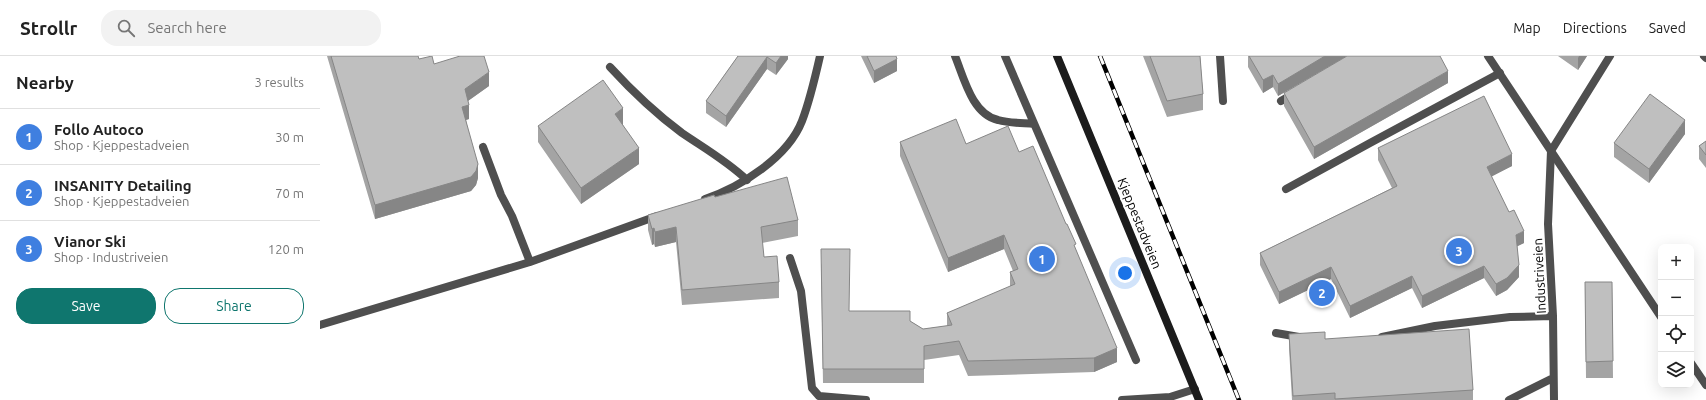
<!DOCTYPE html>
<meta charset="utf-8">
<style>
:root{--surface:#fff;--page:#f2f2f2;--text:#222;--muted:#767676;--line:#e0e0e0;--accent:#0f766e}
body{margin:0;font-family:Ubuntu,sans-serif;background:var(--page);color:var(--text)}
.controls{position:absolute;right:12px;bottom:12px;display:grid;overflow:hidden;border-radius:8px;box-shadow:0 4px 16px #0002}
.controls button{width:36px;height:36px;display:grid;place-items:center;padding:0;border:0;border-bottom:1px solid var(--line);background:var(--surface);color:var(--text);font:20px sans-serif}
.you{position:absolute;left:805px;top:217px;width:14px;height:14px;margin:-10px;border:3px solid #fff;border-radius:50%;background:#1a73e8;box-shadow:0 0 0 6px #1a73e833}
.badge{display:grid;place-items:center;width:26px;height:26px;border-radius:50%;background:var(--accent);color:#fff;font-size:13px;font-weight:700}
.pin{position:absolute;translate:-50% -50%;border:2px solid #fff;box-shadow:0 1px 4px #0006}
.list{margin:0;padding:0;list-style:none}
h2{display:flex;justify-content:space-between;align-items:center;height:52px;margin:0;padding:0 16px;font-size:17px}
h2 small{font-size:13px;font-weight:400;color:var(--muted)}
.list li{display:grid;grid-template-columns:26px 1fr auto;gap:12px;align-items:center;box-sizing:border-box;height:56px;padding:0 16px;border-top:1px solid var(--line)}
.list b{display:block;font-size:15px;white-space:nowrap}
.list p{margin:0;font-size:13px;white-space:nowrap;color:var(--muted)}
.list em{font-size:13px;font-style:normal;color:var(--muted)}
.actions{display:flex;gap:8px;padding:12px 16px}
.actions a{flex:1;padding:9px 0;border:1px solid var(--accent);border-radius:16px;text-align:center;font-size:14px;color:var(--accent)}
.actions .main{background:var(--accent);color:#fff}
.icon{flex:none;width:22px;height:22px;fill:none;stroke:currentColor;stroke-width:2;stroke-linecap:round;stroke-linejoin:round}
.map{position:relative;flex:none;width:1386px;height:344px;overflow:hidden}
header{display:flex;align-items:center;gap:24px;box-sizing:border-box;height:56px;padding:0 20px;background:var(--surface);border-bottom:1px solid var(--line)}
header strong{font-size:19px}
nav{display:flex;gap:22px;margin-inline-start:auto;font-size:14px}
.search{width:280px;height:36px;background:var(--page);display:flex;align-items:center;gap:10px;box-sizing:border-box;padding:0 14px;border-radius:16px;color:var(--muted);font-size:15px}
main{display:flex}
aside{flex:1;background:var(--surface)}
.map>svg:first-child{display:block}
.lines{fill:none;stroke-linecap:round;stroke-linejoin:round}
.service{stroke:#4f4f4f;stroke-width:8}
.minor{stroke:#4f4f4f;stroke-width:8}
.secondary{stroke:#1c1c1c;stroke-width:8}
.rail-casing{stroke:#000;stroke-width:4.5}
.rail{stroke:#fff;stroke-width:3;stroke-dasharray:9;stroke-linecap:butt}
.wall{fill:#a4a4a4}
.shaded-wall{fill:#868686}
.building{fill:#bfbfbf;stroke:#868686}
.labels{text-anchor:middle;stroke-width:4;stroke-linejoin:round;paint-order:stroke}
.street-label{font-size:13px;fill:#000;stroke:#fff}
</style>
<header>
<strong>Strollr</strong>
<div class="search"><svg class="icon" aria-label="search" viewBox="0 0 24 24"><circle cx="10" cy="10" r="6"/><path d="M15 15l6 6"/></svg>Search here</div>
<nav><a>Map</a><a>Directions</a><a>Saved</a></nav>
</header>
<main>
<aside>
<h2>Nearby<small>3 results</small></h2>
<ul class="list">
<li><span class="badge" style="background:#3f7fe0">1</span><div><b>Follo Autoco</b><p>Shop · Kjeppestadveien</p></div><em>30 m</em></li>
<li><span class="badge" style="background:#3f7fe0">2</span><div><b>INSANITY Detailing</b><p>Shop · Kjeppestadveien</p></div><em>70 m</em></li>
<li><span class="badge" style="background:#3f7fe0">3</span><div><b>Vianor Ski</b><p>Shop · Industriveien</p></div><em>120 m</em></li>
</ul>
<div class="actions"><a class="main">Save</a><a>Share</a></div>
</aside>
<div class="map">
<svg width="1386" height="344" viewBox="0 0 1386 344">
<rect width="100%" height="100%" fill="#fff"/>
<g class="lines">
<path class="service" d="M 635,0 C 644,22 652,58 678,64 C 689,67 703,67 714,68
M 685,0 L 816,304
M 900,0 L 903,45
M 1384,0 L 1386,2
M 290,11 C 312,35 335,57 362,77 C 384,92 407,105 427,124
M 961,45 L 973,38
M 163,91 L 181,139 L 192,160 L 210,206
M 966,133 L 1050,87 L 1180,17
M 385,143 C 421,131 468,101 482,65 C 490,44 495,22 500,0
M 470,202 L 481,235 L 492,332 L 499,340 L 546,344
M 0,269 L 210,206 L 337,160
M 956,277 L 979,281
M 1062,281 L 1115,270 L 1190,261 L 1233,260
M 1189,344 L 1233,322
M 1234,344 L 1233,260 L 1228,168 L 1231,95 L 1290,0"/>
<path class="minor" d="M 1168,0 L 1341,261
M 1371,307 L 1386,329
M 802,344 L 850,341 L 875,333"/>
<path class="secondary" d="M 737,0 L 879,344"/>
<g class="rail-casing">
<path id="rail" d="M 780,0 L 919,344"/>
</g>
<use href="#rail" class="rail"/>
</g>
<path class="wall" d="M 7,0 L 98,0 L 99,3 L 114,8 L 169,30 L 148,45 L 149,63 L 146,64 L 158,122 L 156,129 L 151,135 L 55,163 Z
M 418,0 L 468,0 L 468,3 L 456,19 L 447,13 L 406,71 L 386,57 L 386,45 Z
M 541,0 L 576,0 L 577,15 L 554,27 Z
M 823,0 L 880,0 L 883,38 L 883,54 L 847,61 Z
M 928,0 L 1027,0 L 958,40 L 953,31 L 943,37 L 928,11 Z
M 1238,0 L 1267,0 L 1258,14 Z
M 1128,27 L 994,103 L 964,50 L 964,37 Z
M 303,69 L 319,108 L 261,148 L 218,86 L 218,70 Z
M 1365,78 L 1329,127 L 1294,101 L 1294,87 Z
M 1386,85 L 1386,112 L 1379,103 L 1379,90 Z
M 580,86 L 646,88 L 699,96 L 756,194 L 797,306 L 774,316 L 648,320 L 639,299 L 604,304 L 604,327 L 503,327 L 501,207 L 529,255 L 590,265 L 603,273 L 627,270 L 627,257 L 690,231 L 690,216 L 693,215 L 684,193 L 628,216 L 580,100 Z
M 1058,92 L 1192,110 L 1171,120 L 1204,187 L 1197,190 L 1199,221 L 1187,234 L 1176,240 L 1164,222 L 1102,252 L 1092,232 L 1030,262 L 1011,223 L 959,248 L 940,209 L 940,197 L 1072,132 L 1058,104 Z
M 395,141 L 478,164 L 478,180 L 442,187 L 444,201 L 459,226 L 459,242 L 362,249 L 356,186 L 335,191 L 334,188 L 332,189 L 328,174 L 328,159 Z
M 1265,226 L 1292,226 L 1293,322 L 1266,322 Z
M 969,278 L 1005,283 L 1153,334 L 1153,344 L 972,344 L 969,292 Z"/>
<path class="shaded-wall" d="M 461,0 L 468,0 L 468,3 L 456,19 L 456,7 Z
M 1005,0 L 1027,0 L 958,40 L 958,28 Z
M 1259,0 L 1267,0 L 1258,14 L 1258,2 Z
M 447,1 L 447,13 L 406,71 L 406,60 Z
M 577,3 L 577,15 L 554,27 L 554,15 Z
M 1128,15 L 1128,27 L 994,103 L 994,91 Z
M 169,16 L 169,30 L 145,47 L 145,33 Z
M 953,19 L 953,31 L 943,37 L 943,24 Z
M 149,49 L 149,63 L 142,65 L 142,51 Z
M 303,52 L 303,69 L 295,74 L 295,58 Z
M 1365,64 L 1365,78 L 1329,127 L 1329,113 Z
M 319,92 L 319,108 L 261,148 L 261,132 Z
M 1192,98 L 1192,110 L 1167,123 L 1167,111 Z
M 158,108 L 158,122 L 156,129 L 151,135 L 55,163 L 55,149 Z
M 356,171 L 356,186 L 335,191 L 335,176 Z
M 334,172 L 334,188 L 332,189 L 332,173 Z
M 1204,175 L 1204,187 L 1196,191 L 1196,179 Z
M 684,179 L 684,193 L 628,216 L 628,202 Z
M 1199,209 L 1199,221 L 1187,234 L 1176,240 L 1176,228 Z
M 1164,210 L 1164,222 L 1102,252 L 1102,240 Z
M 1011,211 L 1011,223 L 959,248 L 959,236 Z
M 1092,220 L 1092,232 L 1030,262 L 1030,250 Z
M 797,292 L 797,306 L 774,316 L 774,302 Z"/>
<path class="building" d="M 11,0 L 98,0 L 99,3 L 112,0 L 114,8 L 140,0 L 164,0 L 169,16 L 145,33 L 149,49 L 142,51 L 158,108 L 156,115 L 151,121 L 55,149 Z
M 418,0 L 461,0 L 456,7 L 447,1 L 406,60 L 386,45 Z
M 547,0 L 576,0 L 577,3 L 554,15 Z
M 830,0 L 880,0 L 883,38 L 847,45 Z
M 929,0 L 1005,0 L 958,28 L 953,19 L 943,24 Z
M 1027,0 L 1120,0 L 1128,15 L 994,91 L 964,37 Z
M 283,24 L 303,52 L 295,58 L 319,92 L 261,132 L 218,70 Z
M 1330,38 L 1365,64 L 1329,113 L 1294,87 Z
M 1164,40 L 1192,98 L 1167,111 L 1189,156 L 1194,154 L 1204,175 L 1196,179 L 1199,209 L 1187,222 L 1176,228 L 1164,210 L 1102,240 L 1092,220 L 1030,250 L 1011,211 L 959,236 L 940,197 L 1077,130 L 1058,92 Z
M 636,63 L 646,88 L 688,70 L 699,96 L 713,90 L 746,168 L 747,168 L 756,188 L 754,189 L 797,292 L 774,302 L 648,305 L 639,285 L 604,290 L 604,313 L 503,313 L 501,193 L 530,193 L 529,255 L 590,255 L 590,265 L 603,273 L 632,269 L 627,257 L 695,228 L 690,216 L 698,213 L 684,179 L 628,202 L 580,86 Z
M 1386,85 L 1386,99 L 1379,90 Z
M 467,121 L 478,164 L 441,171 L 444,201 L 457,200 L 459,226 L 362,234 L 356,171 L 335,176 L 334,172 L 332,173 L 328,159 L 394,139 L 395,141 Z
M 1265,226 L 1292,226 L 1293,305 L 1266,306 Z
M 1149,273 L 1153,334 L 1015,343 L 1015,337 L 973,340 L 969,278 L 1005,276 L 1005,283 Z"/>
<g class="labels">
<g class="street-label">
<text transform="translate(820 167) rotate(68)" y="5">Kjeppestadveien</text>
<text transform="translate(1219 220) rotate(-93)" y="5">Industriveien</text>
</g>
</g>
</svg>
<div class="controls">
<button>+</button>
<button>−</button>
<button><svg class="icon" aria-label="locate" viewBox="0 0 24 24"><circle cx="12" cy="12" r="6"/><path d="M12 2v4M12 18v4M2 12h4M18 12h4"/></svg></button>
<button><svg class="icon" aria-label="layers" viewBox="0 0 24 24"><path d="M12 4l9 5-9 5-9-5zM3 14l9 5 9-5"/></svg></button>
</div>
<div class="you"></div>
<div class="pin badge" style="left:722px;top:203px;background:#3f7fe0">1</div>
<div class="pin badge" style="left:1002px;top:237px;background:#3f7fe0">2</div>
<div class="pin badge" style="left:1139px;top:195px;background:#3f7fe0">3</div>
</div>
</main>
